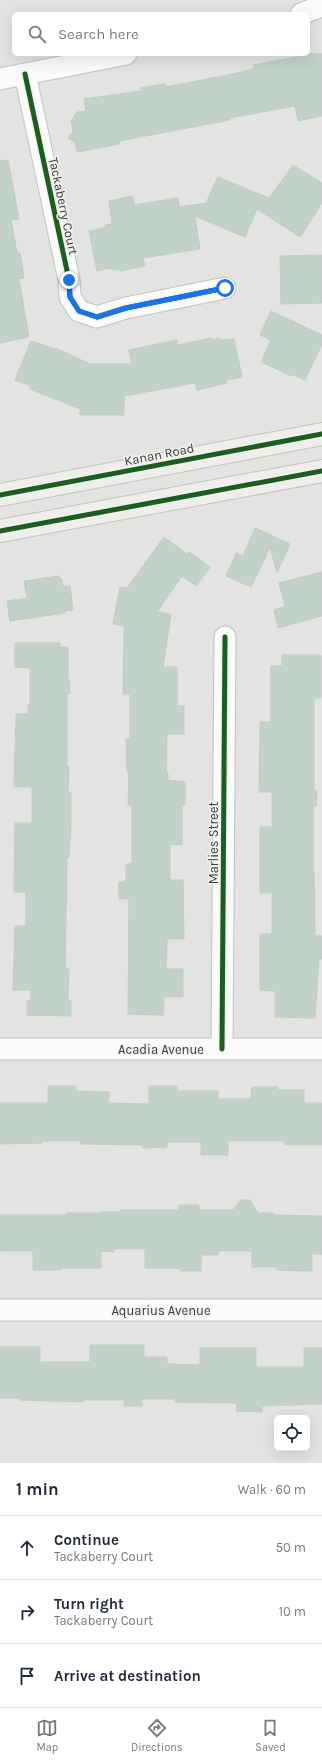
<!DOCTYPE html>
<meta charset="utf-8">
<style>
:root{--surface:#fff;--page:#f2f2f3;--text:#1f2937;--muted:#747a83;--line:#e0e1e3;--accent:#757675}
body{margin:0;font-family:Karla,sans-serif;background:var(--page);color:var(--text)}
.controls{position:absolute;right:12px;bottom:12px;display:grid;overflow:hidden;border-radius:6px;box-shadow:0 4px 16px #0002}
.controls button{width:36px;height:36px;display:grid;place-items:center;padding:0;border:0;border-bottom:1px solid var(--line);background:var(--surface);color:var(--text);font:20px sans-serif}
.stop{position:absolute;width:12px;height:12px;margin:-9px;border:3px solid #1a73e8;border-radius:50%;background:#fff}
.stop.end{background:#1a73e8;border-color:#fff;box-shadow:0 1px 4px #0008}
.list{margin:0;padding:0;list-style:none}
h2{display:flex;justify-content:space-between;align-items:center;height:52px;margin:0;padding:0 16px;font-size:17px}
h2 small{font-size:13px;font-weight:400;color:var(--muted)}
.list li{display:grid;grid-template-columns:26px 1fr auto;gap:12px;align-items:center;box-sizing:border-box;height:64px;padding:0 16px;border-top:1px solid var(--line)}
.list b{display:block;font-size:15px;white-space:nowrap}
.list p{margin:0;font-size:13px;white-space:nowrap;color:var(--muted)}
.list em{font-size:13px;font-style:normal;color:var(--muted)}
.icon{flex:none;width:22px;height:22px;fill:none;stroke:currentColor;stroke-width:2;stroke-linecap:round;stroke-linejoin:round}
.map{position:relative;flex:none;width:322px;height:1463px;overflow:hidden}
.search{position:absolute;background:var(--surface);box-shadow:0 4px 16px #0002;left:12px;right:12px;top:12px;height:44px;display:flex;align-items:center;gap:10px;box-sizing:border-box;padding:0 14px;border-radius:6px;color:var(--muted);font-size:15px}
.sheet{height:244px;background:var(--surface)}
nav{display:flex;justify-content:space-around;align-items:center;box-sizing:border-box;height:56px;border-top:1px solid var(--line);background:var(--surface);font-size:11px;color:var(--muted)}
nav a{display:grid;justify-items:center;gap:2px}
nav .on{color:var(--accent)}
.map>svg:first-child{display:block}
.building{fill:#c1d2c8;stroke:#c7c8c7}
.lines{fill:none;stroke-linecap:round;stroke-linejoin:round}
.minor-casing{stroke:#c2c2c1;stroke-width:23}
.secondary-casing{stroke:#c2c2c1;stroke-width:24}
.minor{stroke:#fbfbfb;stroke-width:21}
.secondary{stroke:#eeeeea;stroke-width:22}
.cycleway-casing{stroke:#f0f2ee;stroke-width:8}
.cycleway{stroke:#1b5e20;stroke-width:5}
.route{stroke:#1a73e8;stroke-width:5}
.labels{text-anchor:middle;stroke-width:3;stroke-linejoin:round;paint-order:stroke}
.street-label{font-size:13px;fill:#3a3b3a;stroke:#f0f2ee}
</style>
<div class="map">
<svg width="322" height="1463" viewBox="0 0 322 1463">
<rect width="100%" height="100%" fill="#e3e4e2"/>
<path class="building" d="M 303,54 L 322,54 L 322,116 L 298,121 L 295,106 L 230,118 L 230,120 L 119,141 L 119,144 L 77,152 L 75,142 L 68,138 L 73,131 L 71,121 L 77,112 L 86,111 L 84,99 L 141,91 L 141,88 L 165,84 L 166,87 L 238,73 L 254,68 L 253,65 L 303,56 Z
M 8,160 L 19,219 L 11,220 L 17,253 L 20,253 L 24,278 L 19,279 L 29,337 L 0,343 L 0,161 Z
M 293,165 L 322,183 L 322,203 L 300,237 L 257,209 L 245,237 L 195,216 L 200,249 L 143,258 L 145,266 L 120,271 L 119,269 L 112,270 L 111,268 L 97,271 L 89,231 L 105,228 L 105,225 L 112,224 L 109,201 L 132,196 L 134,205 L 178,198 L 179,207 L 206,203 L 218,177 L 269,198 Z
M 322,255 L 322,303 L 281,304 L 280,256 Z
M 271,311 L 322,335 L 322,344 L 305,380 L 292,374 L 291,376 L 261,362 L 271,340 L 260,335 Z
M 211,338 L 212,340 L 219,338 L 219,340 L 234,339 L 242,377 L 226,380 L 227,383 L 197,390 L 195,383 L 124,396 L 124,415 L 80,415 L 80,409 L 30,389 L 31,386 L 15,380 L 31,341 L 54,349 L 55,348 L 90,364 L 132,364 L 129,350 L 177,340 L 178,345 Z
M 255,528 L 290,544 L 277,573 L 270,547 L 251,587 L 226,576 L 236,553 L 243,556 Z
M 164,537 L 187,554 L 189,552 L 210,567 L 196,586 L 182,576 L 157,612 L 171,614 L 163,667 L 177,667 L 177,706 L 184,706 L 184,734 L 167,734 L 166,773 L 168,773 L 168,780 L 185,782 L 185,805 L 182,805 L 182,845 L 170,844 L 170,880 L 183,880 L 184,939 L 167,939 L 166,969 L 183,969 L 183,997 L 164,997 L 163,1015 L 128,1014 L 129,899 L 119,899 L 119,882 L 126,882 L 126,865 L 132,863 L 132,805 L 128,805 L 129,772 L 127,772 L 126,739 L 130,739 L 130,694 L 123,694 L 124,626 L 113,624 L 120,587 L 127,588 Z
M 322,572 L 322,616 L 278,628 L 274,610 L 285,606 L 279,583 Z
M 59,576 L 60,579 L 62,579 L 63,587 L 70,586 L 73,610 L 65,611 L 65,613 L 10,621 L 7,601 L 27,598 L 24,581 Z
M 15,643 L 60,643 L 60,647 L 68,647 L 68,680 L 70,680 L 70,694 L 67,694 L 67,766 L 69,766 L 68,792 L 71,792 L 71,824 L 69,857 L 67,857 L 65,968 L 69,968 L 68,1001 L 71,1001 L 71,1016 L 27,1015 L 27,1001 L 31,1001 L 31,990 L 13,990 L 15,926 L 26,926 L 26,892 L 14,892 L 15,823 L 32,823 L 32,787 L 14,787 L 16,714 L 28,714 L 28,705 L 30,705 L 30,668 L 15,667 Z
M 282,655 L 321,655 L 321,698 L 314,698 L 314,791 L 317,792 L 316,806 L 313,806 L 313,873 L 314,873 L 315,936 L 322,936 L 322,959 L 319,959 L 315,1018 L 275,1017 L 275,991 L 260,990 L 260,934 L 272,934 L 272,893 L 260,893 L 260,827 L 272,827 L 272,792 L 259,792 L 260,722 L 271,722 L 271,666 L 282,666 Z
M 48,1086 L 76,1086 L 76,1091 L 109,1092 L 109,1103 L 149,1104 L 149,1086 L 177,1086 L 177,1091 L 218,1091 L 218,1099 L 251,1099 L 252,1087 L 278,1087 L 278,1090 L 304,1090 L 304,1103 L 322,1103 L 322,1145 L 285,1145 L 285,1141 L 228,1141 L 228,1155 L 201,1155 L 201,1142 L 169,1142 L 167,1143 L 167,1147 L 143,1148 L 143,1145 L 81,1144 L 81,1141 L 42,1141 L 42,1143 L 0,1144 L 0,1103 L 48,1103 Z
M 241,1200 L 250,1200 L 258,1213 L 273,1213 L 273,1215 L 322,1216 L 322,1254 L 312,1254 L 312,1271 L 277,1270 L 277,1267 L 252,1267 L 252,1251 L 218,1251 L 218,1255 L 201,1255 L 201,1271 L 180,1271 L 180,1269 L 173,1268 L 145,1268 L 145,1249 L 114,1249 L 114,1252 L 101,1251 L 101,1268 L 61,1268 L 61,1270 L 33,1270 L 33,1251 L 0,1251 L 0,1215 L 67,1215 L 67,1213 L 100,1213 L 100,1212 L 120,1212 L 120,1210 L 179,1210 L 179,1205 L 199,1205 L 199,1210 L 233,1210 Z
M 90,1345 L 144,1345 L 144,1357 L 167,1357 L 167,1364 L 200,1365 L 200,1348 L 256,1348 L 256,1367 L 304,1367 L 304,1348 L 322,1348 L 322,1404 L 262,1406 L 262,1412 L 236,1411 L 237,1403 L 175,1402 L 175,1399 L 142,1399 L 142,1406 L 124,1406 L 124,1400 L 84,1400 L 84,1402 L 20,1400 L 20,1398 L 0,1398 L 0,1347 L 40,1347 L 40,1362 L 90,1362 Z"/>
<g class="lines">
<g class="minor-casing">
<path id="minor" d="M 301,14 L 322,6
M 25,74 L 69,280 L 70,297 L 79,311 L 97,317 L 126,308 L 225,288
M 0,79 L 126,54
M 0,1049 L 322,1049
M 222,1049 L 225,637
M 0,1310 L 322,1310"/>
</g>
<g class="secondary-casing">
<path id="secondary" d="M 0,495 L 322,434
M 0,531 L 322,471"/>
</g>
<use href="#minor" class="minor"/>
<use href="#secondary" class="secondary"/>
<g class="cycleway-casing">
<path id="cycleway" d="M 25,74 L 69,280 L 70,297 L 79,311 L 97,317 L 126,308 L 225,288
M 0,495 L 322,434
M 0,531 L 322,471
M 222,1049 L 225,637"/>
</g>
<use href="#cycleway" class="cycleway"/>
</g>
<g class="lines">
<path class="route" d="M 69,280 L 70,297 L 79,311 L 97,317 L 126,308 L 225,288"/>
</g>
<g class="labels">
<g class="street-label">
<text transform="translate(64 206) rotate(78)" y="5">Tackaberry Court</text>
<text transform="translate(159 454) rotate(-11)" y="5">Kanan Road</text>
<text transform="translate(213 843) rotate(-90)" y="5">Marlies Street</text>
<text x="161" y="1054">Acadia Avenue</text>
<text x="161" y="1315">Aquarius Avenue</text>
</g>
</g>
</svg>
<div class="controls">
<button><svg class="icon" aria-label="locate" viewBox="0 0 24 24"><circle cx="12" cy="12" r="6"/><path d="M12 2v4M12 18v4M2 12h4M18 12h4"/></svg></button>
</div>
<div class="stop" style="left:225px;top:288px"></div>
<div class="stop end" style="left:69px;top:280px"></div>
<div class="search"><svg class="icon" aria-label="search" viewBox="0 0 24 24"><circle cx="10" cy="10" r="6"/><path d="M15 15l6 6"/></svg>Search here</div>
</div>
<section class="sheet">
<h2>1 min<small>Walk · 60 m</small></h2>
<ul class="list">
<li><svg class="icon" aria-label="ahead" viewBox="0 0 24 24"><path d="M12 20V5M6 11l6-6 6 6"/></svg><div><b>Continue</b><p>Tackaberry Court</p></div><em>50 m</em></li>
<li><svg class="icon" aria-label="right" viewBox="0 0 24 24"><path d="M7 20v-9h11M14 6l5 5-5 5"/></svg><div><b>Turn right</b><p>Tackaberry Court</p></div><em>10 m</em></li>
<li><svg class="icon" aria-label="arrive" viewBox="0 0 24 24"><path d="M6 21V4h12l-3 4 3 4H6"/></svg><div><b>Arrive at destination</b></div></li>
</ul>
</section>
<nav>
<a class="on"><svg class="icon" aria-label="map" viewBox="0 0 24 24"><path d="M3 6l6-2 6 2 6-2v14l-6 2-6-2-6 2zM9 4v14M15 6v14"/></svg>Map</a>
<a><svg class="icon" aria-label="directions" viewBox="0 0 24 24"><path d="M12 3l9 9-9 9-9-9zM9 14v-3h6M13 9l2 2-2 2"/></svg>Directions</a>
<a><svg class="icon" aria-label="saved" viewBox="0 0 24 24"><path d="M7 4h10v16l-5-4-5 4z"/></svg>Saved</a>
</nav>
